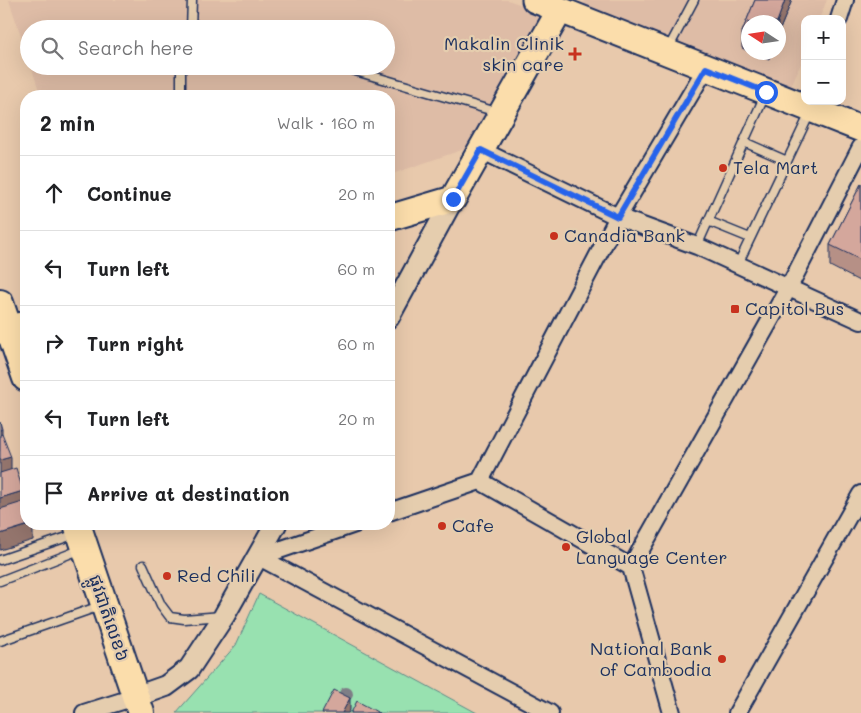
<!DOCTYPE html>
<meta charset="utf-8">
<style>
:root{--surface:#fff;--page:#f6f6f6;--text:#202124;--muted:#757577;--line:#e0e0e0}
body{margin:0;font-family:Mali,"Noto Sans Khmer",sans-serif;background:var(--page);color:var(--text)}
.controls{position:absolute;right:15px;top:15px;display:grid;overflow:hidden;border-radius:10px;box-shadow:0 5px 20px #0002}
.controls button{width:45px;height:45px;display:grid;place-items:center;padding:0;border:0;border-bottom:1px solid var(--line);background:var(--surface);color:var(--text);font:25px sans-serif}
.compass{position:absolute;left:741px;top:15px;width:45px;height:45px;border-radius:50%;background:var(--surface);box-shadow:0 5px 20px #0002;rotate:282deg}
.stop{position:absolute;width:15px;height:15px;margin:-11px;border:4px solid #2563eb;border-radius:50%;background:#fff}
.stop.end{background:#2563eb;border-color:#fff;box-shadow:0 1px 5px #0008}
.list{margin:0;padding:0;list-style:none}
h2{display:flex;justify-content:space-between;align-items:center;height:65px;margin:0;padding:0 20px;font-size:21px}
h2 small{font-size:16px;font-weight:400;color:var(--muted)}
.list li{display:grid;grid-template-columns:32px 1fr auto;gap:15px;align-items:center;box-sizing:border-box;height:75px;padding:0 20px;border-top:1px solid var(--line)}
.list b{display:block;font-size:19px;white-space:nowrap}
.list em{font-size:16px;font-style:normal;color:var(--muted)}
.icon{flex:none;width:28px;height:28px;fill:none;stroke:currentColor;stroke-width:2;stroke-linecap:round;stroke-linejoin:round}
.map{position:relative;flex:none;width:861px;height:713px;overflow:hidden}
.search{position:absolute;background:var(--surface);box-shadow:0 5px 20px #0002;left:20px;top:20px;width:375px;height:55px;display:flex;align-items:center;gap:12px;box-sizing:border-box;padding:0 18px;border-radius:28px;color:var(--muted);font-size:19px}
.panel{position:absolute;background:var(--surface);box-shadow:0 5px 20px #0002;left:20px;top:90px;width:375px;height:440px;border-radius:20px}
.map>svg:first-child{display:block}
.built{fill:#debca6;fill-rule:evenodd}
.green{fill:#98e1b0;stroke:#5a8887}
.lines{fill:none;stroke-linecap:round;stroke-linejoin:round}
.service-casing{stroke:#1b2f5e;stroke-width:11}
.minor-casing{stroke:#1b2f5e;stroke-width:20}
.tertiary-casing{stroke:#1b2f5e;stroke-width:24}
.primary-casing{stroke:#1b2f5e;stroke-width:29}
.trunk-casing{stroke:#1b2f5e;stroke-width:30}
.service{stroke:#e5cdae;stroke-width:8}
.minor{stroke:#e5cdae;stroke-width:16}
.tertiary{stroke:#e5cdae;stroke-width:20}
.primary{stroke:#fbddab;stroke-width:25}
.trunk{stroke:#fbddab;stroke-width:26}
.tree{fill:#7e7e86}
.wall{fill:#b69086;stroke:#1b2f5e}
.shaded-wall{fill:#94756d;stroke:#1b2f5e}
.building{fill:#d4a79c;stroke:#1b2f5e}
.route{stroke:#2563eb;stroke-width:6}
.poi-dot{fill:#c8321e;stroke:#e5cdae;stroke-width:2}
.labels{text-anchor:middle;stroke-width:4.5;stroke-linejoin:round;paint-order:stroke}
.poi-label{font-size:18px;fill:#1b2f5e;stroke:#e5cdae;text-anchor:start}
.street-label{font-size:18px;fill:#1b2f5e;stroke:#e5cdae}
</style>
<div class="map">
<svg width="861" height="713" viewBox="0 0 861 713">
<rect width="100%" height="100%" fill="#e8c9ac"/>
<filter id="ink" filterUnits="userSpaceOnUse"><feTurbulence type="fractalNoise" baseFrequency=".02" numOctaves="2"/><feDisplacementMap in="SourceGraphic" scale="10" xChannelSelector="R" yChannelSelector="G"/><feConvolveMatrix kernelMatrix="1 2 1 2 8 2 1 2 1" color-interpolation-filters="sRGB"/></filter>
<g filter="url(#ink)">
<path class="built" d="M 9,0 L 508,0 L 547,14 L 476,145 L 389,175 L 389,96 L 41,96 L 31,66 L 386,66 L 386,29 L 29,29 L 29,60 Z
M 585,0 L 827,0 L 819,19 L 805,19 L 805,54 L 786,98 L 581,12 ZM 748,22 L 778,22 L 778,52 L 748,52 Z"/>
<path class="green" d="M 259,594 L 477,713 L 176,713 L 236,645 Z"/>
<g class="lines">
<g class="service-casing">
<path id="service" d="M 193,24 L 208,29
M 191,29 L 192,0
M 668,49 L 694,0
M 338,66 L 497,112
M 181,96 L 181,66
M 744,142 L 787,161
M 708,221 L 750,238
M 697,246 L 765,95
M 738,264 L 810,113
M 0,560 L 76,534
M 143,565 L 161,605 L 170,617 L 184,619 L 222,616
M 0,581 L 82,549
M 0,641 L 100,606"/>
</g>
<g class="minor-casing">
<path id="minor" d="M 839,19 L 845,0
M 481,150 L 618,217 L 697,246 L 861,321
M 480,481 L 631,567
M 389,512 L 480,481 L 618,217 L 706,68
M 259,557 L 550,713
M 259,557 L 355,524
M 84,713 L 135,697
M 672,713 L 631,567 L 789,287 L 861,147
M 737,713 L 861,494"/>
</g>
<g class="tertiary-casing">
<path id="tertiary" d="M 389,317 L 453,199
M 135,697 L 166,686 L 189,669 L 224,616 L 276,524"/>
</g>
<g class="primary-casing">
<path id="primary" d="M 535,0 L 861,129
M 389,218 L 453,199 L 560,10
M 0,331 L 26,324"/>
</g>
<g class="trunk-casing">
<path id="trunk" d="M 0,303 L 26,378
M 77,524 L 141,713"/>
</g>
<use href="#service" class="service"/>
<use href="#minor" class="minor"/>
<use href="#tertiary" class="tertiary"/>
<use href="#primary" class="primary"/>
<use href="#trunk" class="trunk"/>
</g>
<circle class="tree" cx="346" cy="694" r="7"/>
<path class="wall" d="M 755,0 L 792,0 L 778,34 L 778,22 L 748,22 L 748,51 L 742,48 L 742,32 Z
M 753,52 L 771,52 L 769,59 Z
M 861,184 L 861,282 L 830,266 L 830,245 Z"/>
<path class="shaded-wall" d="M 785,0 L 792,0 L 778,34 L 778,22 L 777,22 Z
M 2,429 L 2,450 L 0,451 L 0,430 Z
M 11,457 L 11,473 L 0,477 L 0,460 Z
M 23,491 L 23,507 L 0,514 L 0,498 Z
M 33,524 L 33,540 L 0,550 L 0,534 Z
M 350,698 L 350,710 L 348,713 L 342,713 Z"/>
<path class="building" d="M 755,0 L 785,0 L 777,22 L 748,22 L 748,34 L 742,32 Z
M 861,184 L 861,260 L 830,245 Z
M 0,422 L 2,429 L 0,430 Z
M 2,434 L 11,457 L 0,460 L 0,435 Z
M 16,468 L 23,491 L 0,498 L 0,473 Z
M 26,501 L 26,524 L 32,524 L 0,534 L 0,509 Z
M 334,690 L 350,698 L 342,713 L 322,713 Z
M 357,701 L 379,713 L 351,713 Z"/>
</g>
<g class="lines" filter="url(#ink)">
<path class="route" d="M 453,199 L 481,150 L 618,217 L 706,68 L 766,92"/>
</g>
<g class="poi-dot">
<path d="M572.5 46.5h5v5h5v5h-5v5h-5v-5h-5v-5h5z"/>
<circle cx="723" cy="168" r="5"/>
<circle cx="554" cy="236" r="5"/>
<rect x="730" y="304" width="10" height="10" rx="2.5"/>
<circle cx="442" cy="526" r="5"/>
<circle cx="566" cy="547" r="5"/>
<circle cx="167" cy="576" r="5"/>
<circle cx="722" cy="659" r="5"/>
</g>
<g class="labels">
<g class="poi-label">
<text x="564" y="50" text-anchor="end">Makalin Clinik<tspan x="564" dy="21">skin care</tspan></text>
<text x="733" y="174">Tela Mart</text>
<text x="564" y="242">Canadia Bank</text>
<text x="745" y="315">Capitol Bus</text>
<text x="452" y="532">Cafe</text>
<text x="576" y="543">Global<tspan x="576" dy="21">Language Center</tspan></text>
<text x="177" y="582">Red Chili</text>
<text x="712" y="655" text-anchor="end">National Bank<tspan x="712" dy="21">of Cambodia</tspan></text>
</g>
<g class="street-label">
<text transform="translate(109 618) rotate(71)" y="6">ផ្លូវជាតិលេខ៦</text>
</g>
</g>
</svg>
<div class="controls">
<button>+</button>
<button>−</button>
</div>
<svg class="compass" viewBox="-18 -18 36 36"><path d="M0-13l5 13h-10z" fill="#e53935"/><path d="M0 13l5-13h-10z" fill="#757577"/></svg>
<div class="stop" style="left:766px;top:92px"></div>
<div class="stop end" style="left:453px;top:199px"></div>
<div class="search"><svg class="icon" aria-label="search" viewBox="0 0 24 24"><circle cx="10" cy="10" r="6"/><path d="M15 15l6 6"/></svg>Search here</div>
<section class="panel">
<h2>2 min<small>Walk · 160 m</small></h2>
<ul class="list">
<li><svg class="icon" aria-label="ahead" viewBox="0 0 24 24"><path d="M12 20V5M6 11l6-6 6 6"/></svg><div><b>Continue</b></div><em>20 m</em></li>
<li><svg class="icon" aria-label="left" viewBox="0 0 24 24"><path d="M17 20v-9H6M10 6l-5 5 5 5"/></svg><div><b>Turn left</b></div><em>60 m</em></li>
<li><svg class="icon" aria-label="right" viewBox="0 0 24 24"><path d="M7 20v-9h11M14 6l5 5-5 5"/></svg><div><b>Turn right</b></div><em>60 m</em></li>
<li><svg class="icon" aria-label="left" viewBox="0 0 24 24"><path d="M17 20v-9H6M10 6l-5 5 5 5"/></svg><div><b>Turn left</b></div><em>20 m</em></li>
<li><svg class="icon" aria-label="arrive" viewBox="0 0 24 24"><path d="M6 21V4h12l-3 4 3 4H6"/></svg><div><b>Arrive at destination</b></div></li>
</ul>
</section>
</div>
